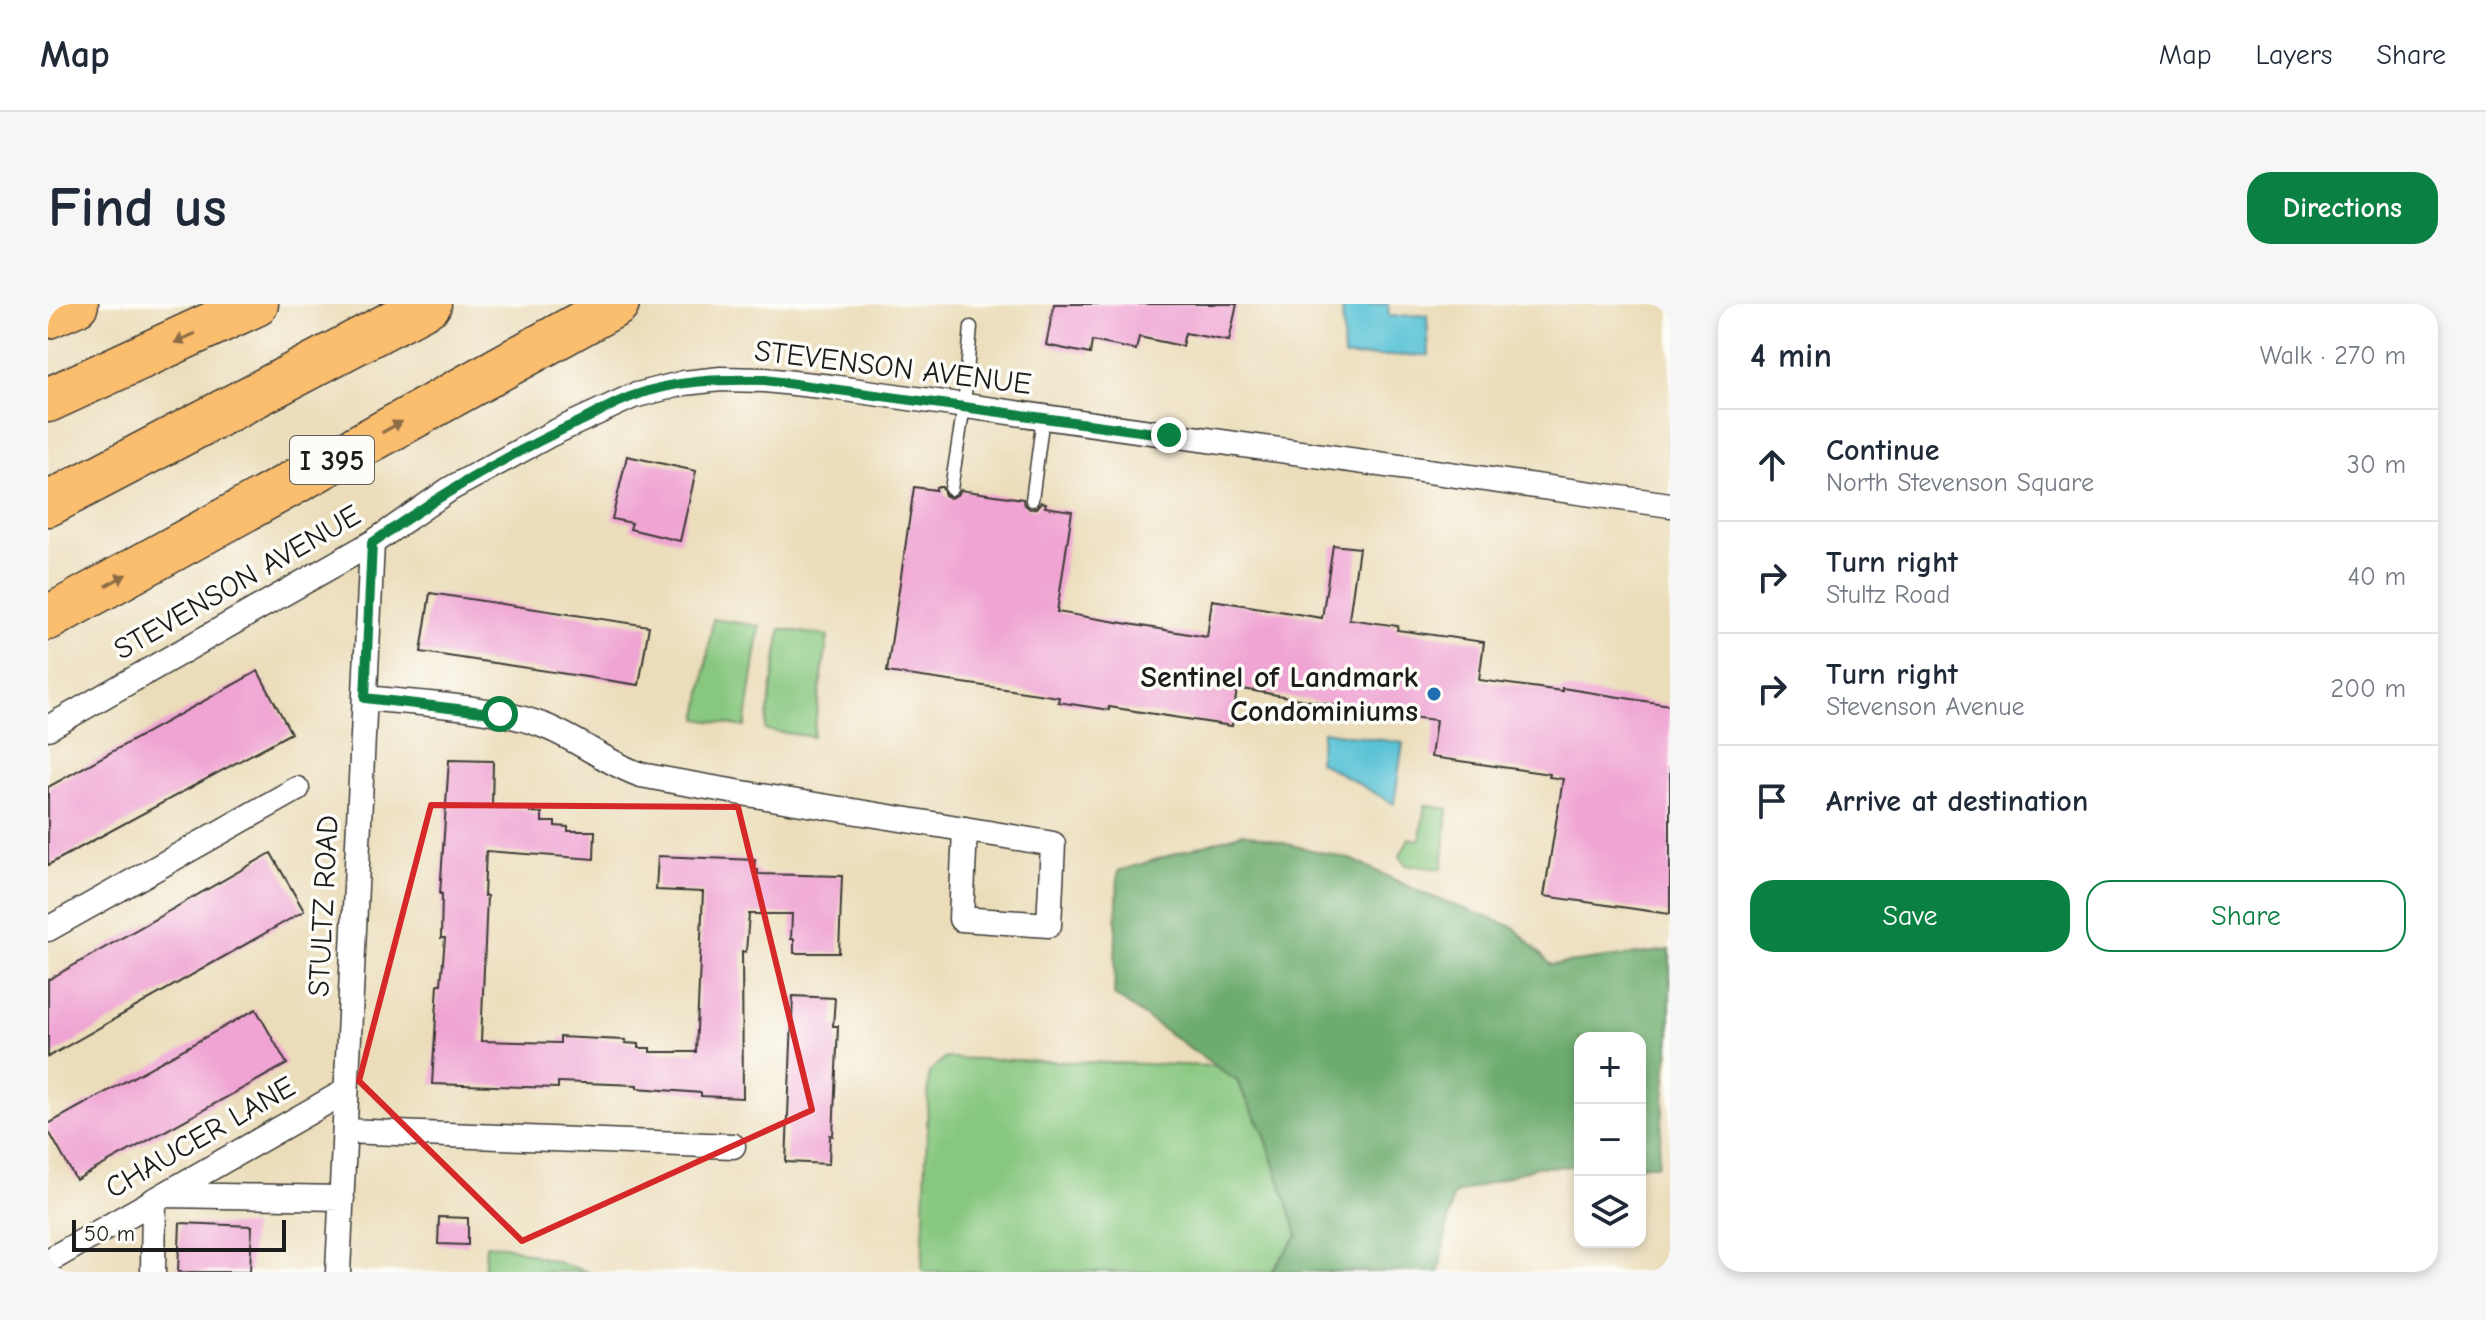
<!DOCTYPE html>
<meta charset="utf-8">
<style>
:root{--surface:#fff;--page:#f6f6f7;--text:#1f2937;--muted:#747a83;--line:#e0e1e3;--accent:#0b8043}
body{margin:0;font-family:"Comic Neue",sans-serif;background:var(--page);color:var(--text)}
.controls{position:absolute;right:24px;bottom:24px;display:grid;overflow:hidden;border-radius:16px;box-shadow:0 4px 12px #0003}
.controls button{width:72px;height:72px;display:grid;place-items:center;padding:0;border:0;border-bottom:2px solid var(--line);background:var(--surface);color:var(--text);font:40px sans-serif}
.scale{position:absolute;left:24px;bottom:20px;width:214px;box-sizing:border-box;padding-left:8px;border:4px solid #1c1c1c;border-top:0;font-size:22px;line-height:28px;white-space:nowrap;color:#1c1c1c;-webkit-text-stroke:6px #fdfcf7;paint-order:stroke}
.stop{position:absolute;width:24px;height:24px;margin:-18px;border:6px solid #0b8043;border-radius:50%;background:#fff}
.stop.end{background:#0b8043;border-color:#fff;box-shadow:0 2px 8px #0008}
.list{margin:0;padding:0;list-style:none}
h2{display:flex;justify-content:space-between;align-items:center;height:104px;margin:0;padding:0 32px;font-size:34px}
h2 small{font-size:26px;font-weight:400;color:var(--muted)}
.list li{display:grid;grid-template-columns:52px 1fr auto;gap:24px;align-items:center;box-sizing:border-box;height:112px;padding:0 32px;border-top:2px solid var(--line)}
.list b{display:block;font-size:30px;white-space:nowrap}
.list p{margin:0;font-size:26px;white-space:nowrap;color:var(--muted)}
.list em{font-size:26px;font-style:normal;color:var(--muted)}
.actions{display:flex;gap:16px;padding:24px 32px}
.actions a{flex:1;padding:18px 0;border:2px solid var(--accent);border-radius:24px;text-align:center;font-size:28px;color:var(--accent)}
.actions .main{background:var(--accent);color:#fff}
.icon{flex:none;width:44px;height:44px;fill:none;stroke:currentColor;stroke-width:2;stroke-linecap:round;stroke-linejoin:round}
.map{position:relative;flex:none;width:1622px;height:968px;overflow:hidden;border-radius:24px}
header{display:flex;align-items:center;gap:48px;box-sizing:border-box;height:112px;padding:0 40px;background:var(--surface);border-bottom:2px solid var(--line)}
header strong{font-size:38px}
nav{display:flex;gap:44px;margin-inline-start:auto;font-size:28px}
.intro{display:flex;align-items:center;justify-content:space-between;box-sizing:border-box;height:192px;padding:0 48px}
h1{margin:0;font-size:56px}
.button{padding:20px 36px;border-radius:24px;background:var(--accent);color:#fff;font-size:28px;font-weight:700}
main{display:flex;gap:48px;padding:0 48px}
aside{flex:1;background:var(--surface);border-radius:24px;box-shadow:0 4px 12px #0003}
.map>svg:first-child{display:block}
.green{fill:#87c77f;stroke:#52724e;stroke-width:2}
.forest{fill:#6dac6e;stroke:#446445;stroke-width:2}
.water{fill:#5ac3d6;stroke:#3b7079;stroke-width:2}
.building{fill:#efa4d3}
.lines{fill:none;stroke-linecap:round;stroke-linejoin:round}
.lane-casing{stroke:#3b3934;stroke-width:15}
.street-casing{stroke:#3b3934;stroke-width:27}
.highway-casing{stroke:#3b3934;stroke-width:47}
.lane{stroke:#fff;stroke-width:12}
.street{stroke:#fff;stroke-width:24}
.highway{stroke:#fbbd6e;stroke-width:44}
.oneway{fill:#8c6c45}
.route{stroke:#0b8043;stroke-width:10}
.marked{fill:none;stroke:#d62828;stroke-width:6;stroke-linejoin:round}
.poi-dot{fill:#1f6fb2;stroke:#fdfcf7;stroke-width:3}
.labels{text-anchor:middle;stroke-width:7;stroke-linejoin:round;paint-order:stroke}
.shield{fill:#fdfcf7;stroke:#605f5e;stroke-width:2}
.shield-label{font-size:28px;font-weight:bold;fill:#1c1c1c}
.street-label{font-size:30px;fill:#1c1c1c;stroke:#fdfcf7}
.poi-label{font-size:30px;font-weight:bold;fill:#1c1c1c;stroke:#fdfcf7;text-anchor:end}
</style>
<header>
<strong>Map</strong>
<nav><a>Map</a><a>Layers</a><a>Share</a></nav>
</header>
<div class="intro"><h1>Find us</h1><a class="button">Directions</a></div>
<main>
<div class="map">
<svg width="1622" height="968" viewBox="0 0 1622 968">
<rect width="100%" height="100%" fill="#fdfcf7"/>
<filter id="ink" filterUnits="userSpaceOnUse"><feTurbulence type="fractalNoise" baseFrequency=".0125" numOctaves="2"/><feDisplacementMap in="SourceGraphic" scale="16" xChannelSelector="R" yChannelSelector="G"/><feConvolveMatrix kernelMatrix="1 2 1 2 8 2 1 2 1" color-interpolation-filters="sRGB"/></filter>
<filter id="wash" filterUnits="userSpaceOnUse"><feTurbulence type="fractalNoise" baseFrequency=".006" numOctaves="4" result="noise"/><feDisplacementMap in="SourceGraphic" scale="32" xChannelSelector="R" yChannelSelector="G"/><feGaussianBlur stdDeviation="1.8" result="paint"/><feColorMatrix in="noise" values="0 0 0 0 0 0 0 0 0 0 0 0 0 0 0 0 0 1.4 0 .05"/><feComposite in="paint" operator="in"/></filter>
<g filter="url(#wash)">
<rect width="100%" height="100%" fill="#ebddba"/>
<path class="green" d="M 665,315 L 712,322 L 697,423 L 650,415 Z
M 733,325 L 780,332 L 765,433 L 717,426 Z
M 1377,501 L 1400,505 L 1394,565 L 1358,561 L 1352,552 L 1361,534 L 1372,536 Z
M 897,754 L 1168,762 L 1189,777 L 1216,829 L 1250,931 L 1223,968 L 874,968 L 881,768 Z
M 438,941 L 457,942 L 541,968 L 436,968 Z"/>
<path class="forest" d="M 1195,529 L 1305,556 L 1379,591 L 1466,623 L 1503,661 L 1622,646 L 1622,731 L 1610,861 L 1592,861 L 1592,734 L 1532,734 L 1532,862 L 1488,863 L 1405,891 L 1391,968 L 1223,968 L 1250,931 L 1216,829 L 1189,777 L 1066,691 L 1070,567 Z"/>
<path class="water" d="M 1294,0 L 1340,0 L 1341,12 L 1379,11 L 1381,51 L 1296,53 Z
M 1275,427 L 1355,439 L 1346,500 L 1270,457 Z"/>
<g id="blocks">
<path class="building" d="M 1006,0 L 1189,0 L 1181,37 L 1137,29 L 1134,42 L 1091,33 L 1088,46 L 1044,37 L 1042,50 L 998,41 Z
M 579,152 L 648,167 L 632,237 L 582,225 L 584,219 L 564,215 Z
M 866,183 L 888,186 L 888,183 L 894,183 L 897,191 L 902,194 L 909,191 L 912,186 L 975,195 L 976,200 L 982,205 L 988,204 L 993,198 L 998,199 L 997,203 L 1024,207 L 1009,308 L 1159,333 L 1164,296 L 1274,314 L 1285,241 L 1311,244 L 1301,315 L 1350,322 L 1349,326 L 1436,338 L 1431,376 L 1514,387 L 1514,384 L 1622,401 L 1622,610 L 1496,592 L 1515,475 L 1501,473 L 1502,470 L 1383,453 L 1388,416 L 1287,404 L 1287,401 L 1189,384 L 1184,422 L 1061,403 L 1061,406 L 1010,398 L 1011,393 L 839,368 Z
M 382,289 L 601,322 L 591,381 L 373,348 Z
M 210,367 L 243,429 L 0,561 L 0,483 Z
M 401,456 L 445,457 L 444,503 L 482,505 L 482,509 L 494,509 L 494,518 L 507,518 L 507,522 L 520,523 L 520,527 L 547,527 L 546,555 L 438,547 L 436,592 L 439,592 L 433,737 L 512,739 L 512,733 L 553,735 L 578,736 L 577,739 L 591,740 L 591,744 L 602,744 L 602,748 L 648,748 L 655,588 L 608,586 L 610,552 L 707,556 L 706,566 L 710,566 L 710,570 L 794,572 L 791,649 L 746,649 L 746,635 L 743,635 L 744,610 L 701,610 L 698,648 L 694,647 L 695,794 L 653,792 L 653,789 L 589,784 L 589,781 L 510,778 L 510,784 L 384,780 L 390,680 L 393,680 L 397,634 L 393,634 L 394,590 L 392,590 Z
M 223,549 L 256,607 L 0,753 L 0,676 Z
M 745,692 L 787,694 L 785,722 L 790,722 L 785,832 L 782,831 L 781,860 L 738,858 Z
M 208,705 L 239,760 L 28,876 L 0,826 L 0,820 Z
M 391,913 L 420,914 L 420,941 L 390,940 Z
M 132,919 L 204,922 L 202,968 L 130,968 Z"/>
</g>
</g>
<g filter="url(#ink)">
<use href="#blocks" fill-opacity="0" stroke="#3b3934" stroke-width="2"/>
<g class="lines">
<g class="lane-casing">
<path id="lane" d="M 903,185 L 916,102 L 923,23
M 984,196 L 995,113"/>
</g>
<g class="street-casing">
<path id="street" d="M 317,394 C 372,400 443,402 494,421 C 529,434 558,459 593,471 C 730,497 868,516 1005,540 L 1001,621 L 913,615 L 917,525
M 0,424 L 324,239 L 402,185 L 503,130 L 585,92 L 636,79 L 673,75 L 717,76 L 783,83 L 1622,201
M 0,625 L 249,485
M 297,827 L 685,842
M 117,891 L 294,894
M 7,953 L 298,787
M 105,968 L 106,896
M 290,968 L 324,239"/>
</g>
<g class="highway-casing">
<path id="highway" d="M 0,12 L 28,0
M 0,96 L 208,0
M 0,200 L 381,0
M 0,314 L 569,0"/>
</g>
<use href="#lane" class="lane"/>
<use href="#street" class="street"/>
<use href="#highway" class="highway"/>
</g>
<defs><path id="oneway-solid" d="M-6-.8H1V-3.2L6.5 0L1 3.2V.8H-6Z" transform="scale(2)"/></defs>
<g class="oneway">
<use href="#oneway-solid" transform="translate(137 34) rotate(155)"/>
<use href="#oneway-solid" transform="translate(344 123) rotate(-29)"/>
<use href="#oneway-solid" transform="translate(68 276) rotate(-29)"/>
</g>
</g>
<g class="lines" filter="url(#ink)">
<path class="route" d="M 452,410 L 317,394 L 324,239 C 391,191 460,150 535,116 C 551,108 568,98 585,92 C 627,76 673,75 717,76 L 1121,131"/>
</g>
<path class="marked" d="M 383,501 L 690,503 L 764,806 L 474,937 L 311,777 Z"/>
<circle class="poi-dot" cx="1386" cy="390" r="8"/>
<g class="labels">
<rect class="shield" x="242" y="132" width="84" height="48" rx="6"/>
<g class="shield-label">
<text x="284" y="166">I 395</text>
</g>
<g class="street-label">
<text transform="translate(845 63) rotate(7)" y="10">STEVENSON AVENUE</text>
<text transform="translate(189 278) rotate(-30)" y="10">STEVENSON AVENUE</text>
<text transform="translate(275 602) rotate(-87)" y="10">STULTZ ROAD</text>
<text transform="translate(152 833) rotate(-30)" y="10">CHAUCER LANE</text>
</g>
<g class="poi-label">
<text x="1370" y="383">Sentinel of Landmark<tspan x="1370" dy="34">Condominiums</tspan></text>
</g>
</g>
</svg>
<div class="controls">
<button>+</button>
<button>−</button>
<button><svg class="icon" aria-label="layers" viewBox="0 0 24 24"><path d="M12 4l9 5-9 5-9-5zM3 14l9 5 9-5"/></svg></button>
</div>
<div class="scale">50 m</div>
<div class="stop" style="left:452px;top:410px"></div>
<div class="stop end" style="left:1121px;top:131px"></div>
</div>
<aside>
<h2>4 min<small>Walk · 270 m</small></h2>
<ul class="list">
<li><svg class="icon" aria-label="ahead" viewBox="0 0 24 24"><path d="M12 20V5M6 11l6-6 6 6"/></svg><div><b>Continue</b><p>North Stevenson Square</p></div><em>30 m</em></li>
<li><svg class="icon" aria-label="right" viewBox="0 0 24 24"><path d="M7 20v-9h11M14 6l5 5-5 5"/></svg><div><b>Turn right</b><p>Stultz Road</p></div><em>40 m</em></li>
<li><svg class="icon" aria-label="right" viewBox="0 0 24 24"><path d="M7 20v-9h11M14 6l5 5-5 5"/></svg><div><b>Turn right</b><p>Stevenson Avenue</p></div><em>200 m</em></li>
<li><svg class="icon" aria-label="arrive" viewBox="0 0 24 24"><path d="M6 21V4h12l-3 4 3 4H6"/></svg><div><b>Arrive at destination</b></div></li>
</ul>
<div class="actions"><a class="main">Save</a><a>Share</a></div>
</aside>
</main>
